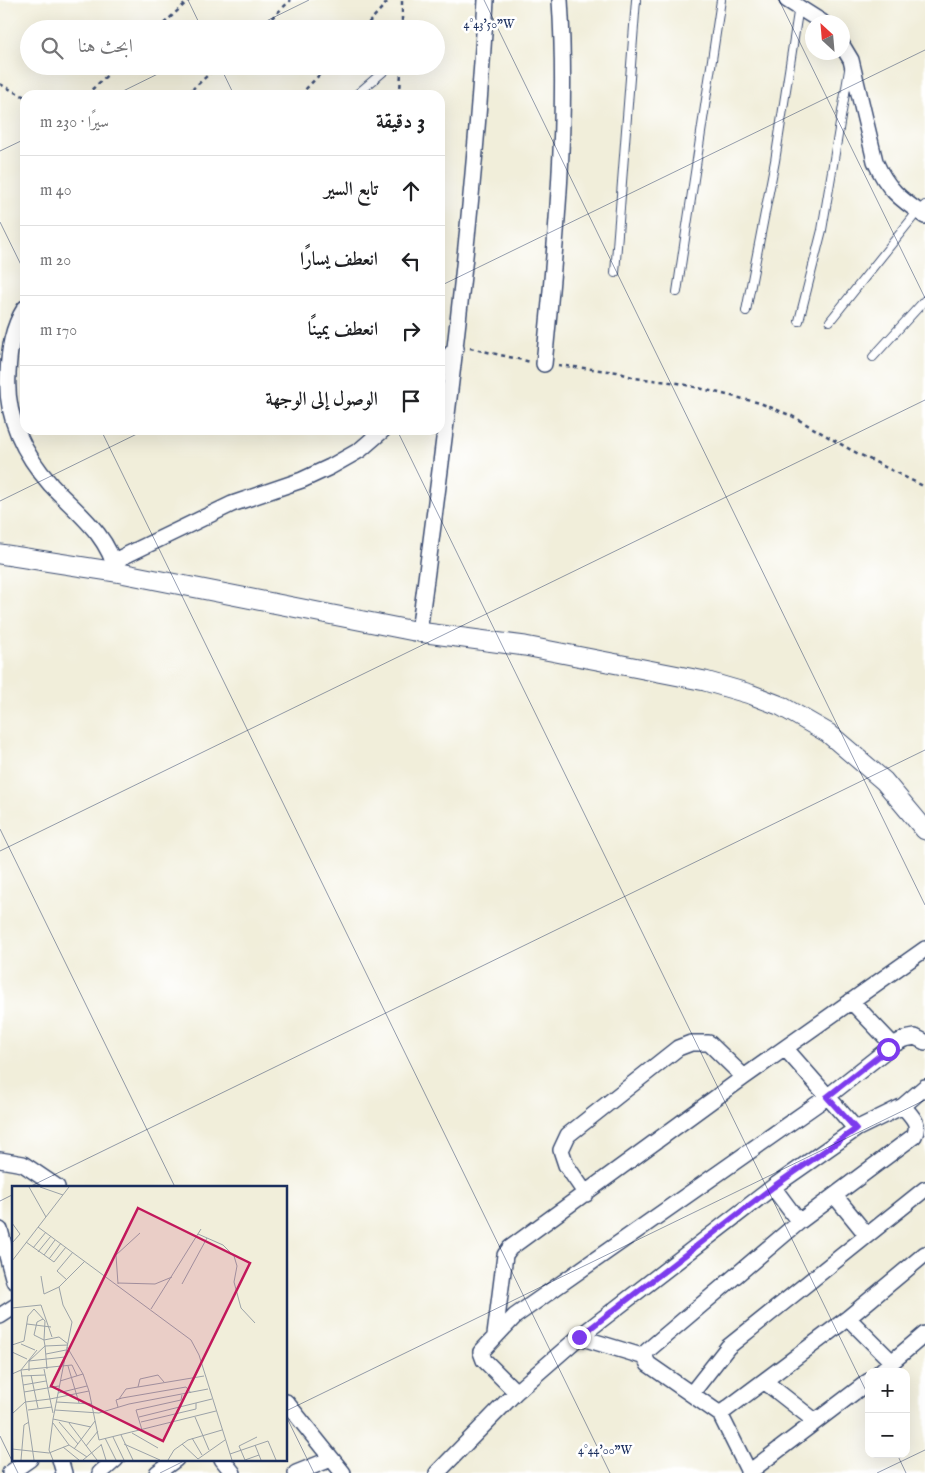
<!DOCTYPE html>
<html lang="ar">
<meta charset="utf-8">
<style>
:root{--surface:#fff;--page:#f2f2f2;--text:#202124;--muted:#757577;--line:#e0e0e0}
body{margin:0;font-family:"IM FELL English",Amiri,serif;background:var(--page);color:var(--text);direction:rtl}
.controls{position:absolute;right:15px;bottom:15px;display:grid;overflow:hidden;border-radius:10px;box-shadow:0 5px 20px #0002}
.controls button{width:45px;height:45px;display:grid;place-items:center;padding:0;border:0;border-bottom:1px solid var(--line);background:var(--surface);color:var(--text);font:25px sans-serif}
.compass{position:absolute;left:805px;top:15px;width:45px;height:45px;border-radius:50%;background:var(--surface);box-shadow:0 5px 20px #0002;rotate:334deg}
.stop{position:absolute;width:15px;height:15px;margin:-11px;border:4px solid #7c3aed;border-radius:50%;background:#fff}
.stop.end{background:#7c3aed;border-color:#fff;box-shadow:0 1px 5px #0008}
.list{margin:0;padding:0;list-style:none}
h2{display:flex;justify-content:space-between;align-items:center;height:65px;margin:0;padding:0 20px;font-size:21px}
h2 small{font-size:16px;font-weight:400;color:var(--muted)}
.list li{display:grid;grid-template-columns:32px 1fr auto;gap:15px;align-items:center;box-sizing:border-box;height:70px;padding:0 20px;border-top:1px solid var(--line)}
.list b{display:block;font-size:19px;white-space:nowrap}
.list em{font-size:16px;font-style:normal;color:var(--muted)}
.icon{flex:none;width:28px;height:28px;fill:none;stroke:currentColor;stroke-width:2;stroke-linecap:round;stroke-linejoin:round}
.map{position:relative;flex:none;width:925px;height:1473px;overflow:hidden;direction:ltr}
.search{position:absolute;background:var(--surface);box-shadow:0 5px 20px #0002;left:20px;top:20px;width:425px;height:55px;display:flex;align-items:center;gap:12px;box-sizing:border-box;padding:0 18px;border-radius:28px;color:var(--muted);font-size:19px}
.panel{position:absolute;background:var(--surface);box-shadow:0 5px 20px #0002;left:20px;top:90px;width:425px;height:345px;border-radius:15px;direction:rtl}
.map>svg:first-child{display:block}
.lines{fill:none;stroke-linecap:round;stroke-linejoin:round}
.service-casing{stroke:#3b4c71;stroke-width:10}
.minor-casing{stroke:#3b4c71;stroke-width:18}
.tertiary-casing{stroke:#3b4c71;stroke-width:21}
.path{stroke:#3b4c71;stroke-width:2.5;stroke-dasharray:4 4;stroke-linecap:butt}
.service{stroke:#fff;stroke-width:8}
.minor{stroke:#fff;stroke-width:15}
.tertiary{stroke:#fff;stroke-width:19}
.route{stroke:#7c3aed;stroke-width:6}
.ticks{fill:none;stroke:#1b2f5e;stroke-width:1;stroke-opacity:0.45}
.inset-road{fill:none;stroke:#9ba2a8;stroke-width:1}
.view{fill:#c2185b;fill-opacity:0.15;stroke:#c2185b;stroke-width:2.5}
.inset-edge{fill:none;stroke:#1b2f5e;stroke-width:2.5}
.ticks-label{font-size:12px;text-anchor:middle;fill:#1b2f5e;stroke:#fff;stroke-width:5;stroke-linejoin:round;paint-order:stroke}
</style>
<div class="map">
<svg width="925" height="1473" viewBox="0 0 925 1473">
<rect width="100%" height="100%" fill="#fff"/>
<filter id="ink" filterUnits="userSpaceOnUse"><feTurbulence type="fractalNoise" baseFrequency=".02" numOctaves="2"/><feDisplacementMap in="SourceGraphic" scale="10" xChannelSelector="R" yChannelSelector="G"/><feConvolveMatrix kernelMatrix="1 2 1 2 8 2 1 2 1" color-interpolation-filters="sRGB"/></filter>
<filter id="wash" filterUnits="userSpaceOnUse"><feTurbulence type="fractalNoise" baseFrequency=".0096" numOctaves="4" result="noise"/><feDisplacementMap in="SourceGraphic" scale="20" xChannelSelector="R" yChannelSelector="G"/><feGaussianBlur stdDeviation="1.12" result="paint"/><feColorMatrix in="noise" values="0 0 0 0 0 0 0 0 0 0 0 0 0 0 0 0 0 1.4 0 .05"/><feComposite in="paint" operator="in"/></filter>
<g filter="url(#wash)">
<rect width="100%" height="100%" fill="#f1eeda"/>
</g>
<g filter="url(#ink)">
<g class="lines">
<g class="service-casing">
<path id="service" d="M 356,95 L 390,66
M 615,273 L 636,0
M 677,292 L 721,0
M 746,311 L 775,161 L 799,6
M 799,321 L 822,230 L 849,70
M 830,321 L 918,211 L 925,205
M 873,357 L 925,300"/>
</g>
<g class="minor-casing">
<path id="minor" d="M 787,0 L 822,22
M 842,45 L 851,60 L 875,161 C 887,189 900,199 925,216
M 25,308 C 12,328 9,351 8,374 C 5,417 23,453 51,485 C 76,512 108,534 116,572
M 544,364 C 556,243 568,121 560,0
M 440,366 L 456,348
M 114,561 L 232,504 L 302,480 L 330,467 L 360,450 L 383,430
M 419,632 C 447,422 474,212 486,0
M 851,1001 L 893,1045
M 785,1048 L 856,1129
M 0,1160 L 23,1164 L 57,1187
M 773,1187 L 799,1222
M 586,1194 L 566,1165 L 561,1150 L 568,1135 L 678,1048 L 691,1043 L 709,1043 L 744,1077
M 835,1196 L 866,1234
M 0,1230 L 14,1281
M 0,1316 L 14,1307
M 848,1318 L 892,1362
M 495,1335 L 505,1255 L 510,1248 L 744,1077 L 925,949
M 579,1337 L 645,1357
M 880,1372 L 925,1334
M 764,1381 L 815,1421
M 516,1392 L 484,1360 L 481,1352 L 515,1316 L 827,1097 L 893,1045 L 904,1039 L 915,1037 L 925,1042
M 692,1393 L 728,1347 L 925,1189
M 286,1402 L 343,1473
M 720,1414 L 848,1318 L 925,1254
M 60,1459 L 64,1473
M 222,1459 L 233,1473
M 749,1472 L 720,1414 L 648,1364 L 645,1357 L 647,1351 L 799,1222 L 914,1136 C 921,1123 911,1116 903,1106
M 10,1473 L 30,1459
M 100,1473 L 116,1459
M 157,1473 L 176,1459
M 296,1473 L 331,1459
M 437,1473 L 516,1392 L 579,1337 L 773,1187 L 856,1129 L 903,1106 L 925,1087
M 748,1473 L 869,1381"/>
</g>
<g class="tertiary-casing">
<path id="tertiary" d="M 0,554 L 116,572 L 419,632 L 525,646 L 705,681 L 750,694 L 781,706 L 828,733 L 884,781 L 925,830"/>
</g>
<path class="path" d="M 158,29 L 189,0
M 260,29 L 291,0
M 363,29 L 389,0
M 402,29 L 402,0
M 0,84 L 25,97
M 86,95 L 117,66
M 186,95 L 218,66
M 300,95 L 328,66
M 400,95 L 401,69
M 470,348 L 531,362
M 558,365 L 617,372 L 635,378 L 678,383 L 760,403 L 792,416 L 851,450 L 925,487"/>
<use href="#service" class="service"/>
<use href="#minor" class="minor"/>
<use href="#tertiary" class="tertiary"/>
</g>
</g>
<g class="lines" filter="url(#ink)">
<path class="route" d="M 579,1337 L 773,1187 L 856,1129 L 827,1097 L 888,1049"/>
</g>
<path class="ticks" d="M 188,0 L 202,29M 484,0 L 925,905M 779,0 L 925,298M 250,29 L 309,0M 220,66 L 234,95M 115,95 L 174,66M 0,151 L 25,139M 0,222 L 25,273M 440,286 L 925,50M 101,430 L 610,1473M 397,430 L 869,1397M 0,501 L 145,430M 0,829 L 175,1187M 0,851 L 925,400M 29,1187 L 925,750M 0,1201 L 14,1194M 286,1411 L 925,1100M 286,1416 L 314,1473M 0,1436 L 18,1473M 897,1454 L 906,1473M 160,1473 L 188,1459M 877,1473 L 925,1450"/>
<g transform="translate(12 1186)">
<rect width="275" height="275" fill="#f1eeda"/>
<path class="inset-road" d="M 17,1 L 34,31M 28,1 L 51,9M 0,37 L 8,48 L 0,57M 26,41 L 179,154 L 187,169 L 220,274M 186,48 L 211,59 L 222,70 L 225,80 L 222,96 L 229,122 L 243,137M 14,56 L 42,76 L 54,61M 21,62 L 34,46M 26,66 L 39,50M 32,69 L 43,54M 37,73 L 49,57M 0,75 L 57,1M 29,90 L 32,108 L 47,101M 55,94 L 45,85 L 61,66M 106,97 L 143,98 L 160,91M 106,98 L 104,69 L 128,47M 170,98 L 195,52M 0,122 L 29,119 L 40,151M 22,123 L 33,135 L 32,154 L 22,149 L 25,136 L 31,133M 139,123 L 189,43M 15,138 L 39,141M 9,158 L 23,164M 0,159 L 12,155 L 16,130 L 22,123M 55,161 L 71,188M 0,166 L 15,173M 34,168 L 54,164M 17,175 L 33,160 L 32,154 L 47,151 L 56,158M 56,180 L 67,217M 32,183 L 38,213 L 77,205 L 87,254 L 204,225M 35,183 L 33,160 L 56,159M 17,185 L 17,175 L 53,171M 0,188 L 9,184 L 60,179 L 65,190M 19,189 L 26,222M 9,190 L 33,189M 48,195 L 71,188 L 77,205M 11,199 L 34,195M 126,201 L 128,193 L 146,189 L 152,196M 12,206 L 47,200M 46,207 L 75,200M 107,213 L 114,203 L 192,190M 44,216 L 80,218M 106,221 L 104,214 L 110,212 L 174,201 L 179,207M 16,224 L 40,221M 43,224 L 87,227 L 117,218 L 196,203M 0,228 L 13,216 L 38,213 L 41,227M 0,229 L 1,274M 127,231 L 200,213M 183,231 L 197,264M 41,233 L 79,241M 47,236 L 66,258M 129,236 L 184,223 L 184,217M 41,237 L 57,259 L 75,271M 57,237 L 85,274M 130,244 L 124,224 L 169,214 L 170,209M 120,247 L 146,262M 109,249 L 121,274M 101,251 L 112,274M 245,251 L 227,260 L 233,274 L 247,269M 93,252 L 104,274M 180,252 L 190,269M 89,258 L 94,274M 112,258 L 148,274M 170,258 L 186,273 L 213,254M 243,259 L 249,274M 74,260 L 86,245M 51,261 L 67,274M 0,263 L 37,267 L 57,259M 62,263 L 83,235M 218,268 L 256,255 L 264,274M 9,274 L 12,239 L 17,236M 22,274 L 9,184 L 25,164M 41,274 L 37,264 L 41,233 L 60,136 L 51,119 L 47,101 L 73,75M 71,274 L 89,259M 156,274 L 162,264 L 176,254 L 210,244"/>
<path class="view" d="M 126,22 L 238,77 L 151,255 L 39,200 Z"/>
<rect width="275" height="275" class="inset-edge"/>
</g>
<g class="ticks-label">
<text x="489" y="28">4°43'50"W</text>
<text x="605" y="1454">4°44'00"W</text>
</g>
</svg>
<div class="controls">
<button>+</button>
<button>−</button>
</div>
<svg class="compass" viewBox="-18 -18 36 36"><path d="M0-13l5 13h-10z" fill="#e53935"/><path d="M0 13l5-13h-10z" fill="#757577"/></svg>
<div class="stop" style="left:888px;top:1049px"></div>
<div class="stop end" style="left:579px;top:1337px"></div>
<div class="search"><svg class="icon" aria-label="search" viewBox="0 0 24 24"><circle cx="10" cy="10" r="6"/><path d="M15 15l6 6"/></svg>ابحث هنا</div>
<section class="panel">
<h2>3 دقيقة<small>سيرًا · 230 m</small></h2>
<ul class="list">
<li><svg class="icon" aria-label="ahead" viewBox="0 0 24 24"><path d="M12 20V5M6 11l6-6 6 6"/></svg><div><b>تابع السير</b></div><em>40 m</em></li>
<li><svg class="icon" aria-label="left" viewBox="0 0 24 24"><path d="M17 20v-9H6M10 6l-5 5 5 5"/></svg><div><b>انعطف يسارًا</b></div><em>20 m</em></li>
<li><svg class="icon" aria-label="right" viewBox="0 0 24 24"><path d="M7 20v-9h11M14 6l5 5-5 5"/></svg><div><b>انعطف يمينًا</b></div><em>170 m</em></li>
<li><svg class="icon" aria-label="arrive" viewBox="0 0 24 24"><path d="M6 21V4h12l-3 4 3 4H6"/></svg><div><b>الوصول إلى الوجهة</b></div></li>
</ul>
</section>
</div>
